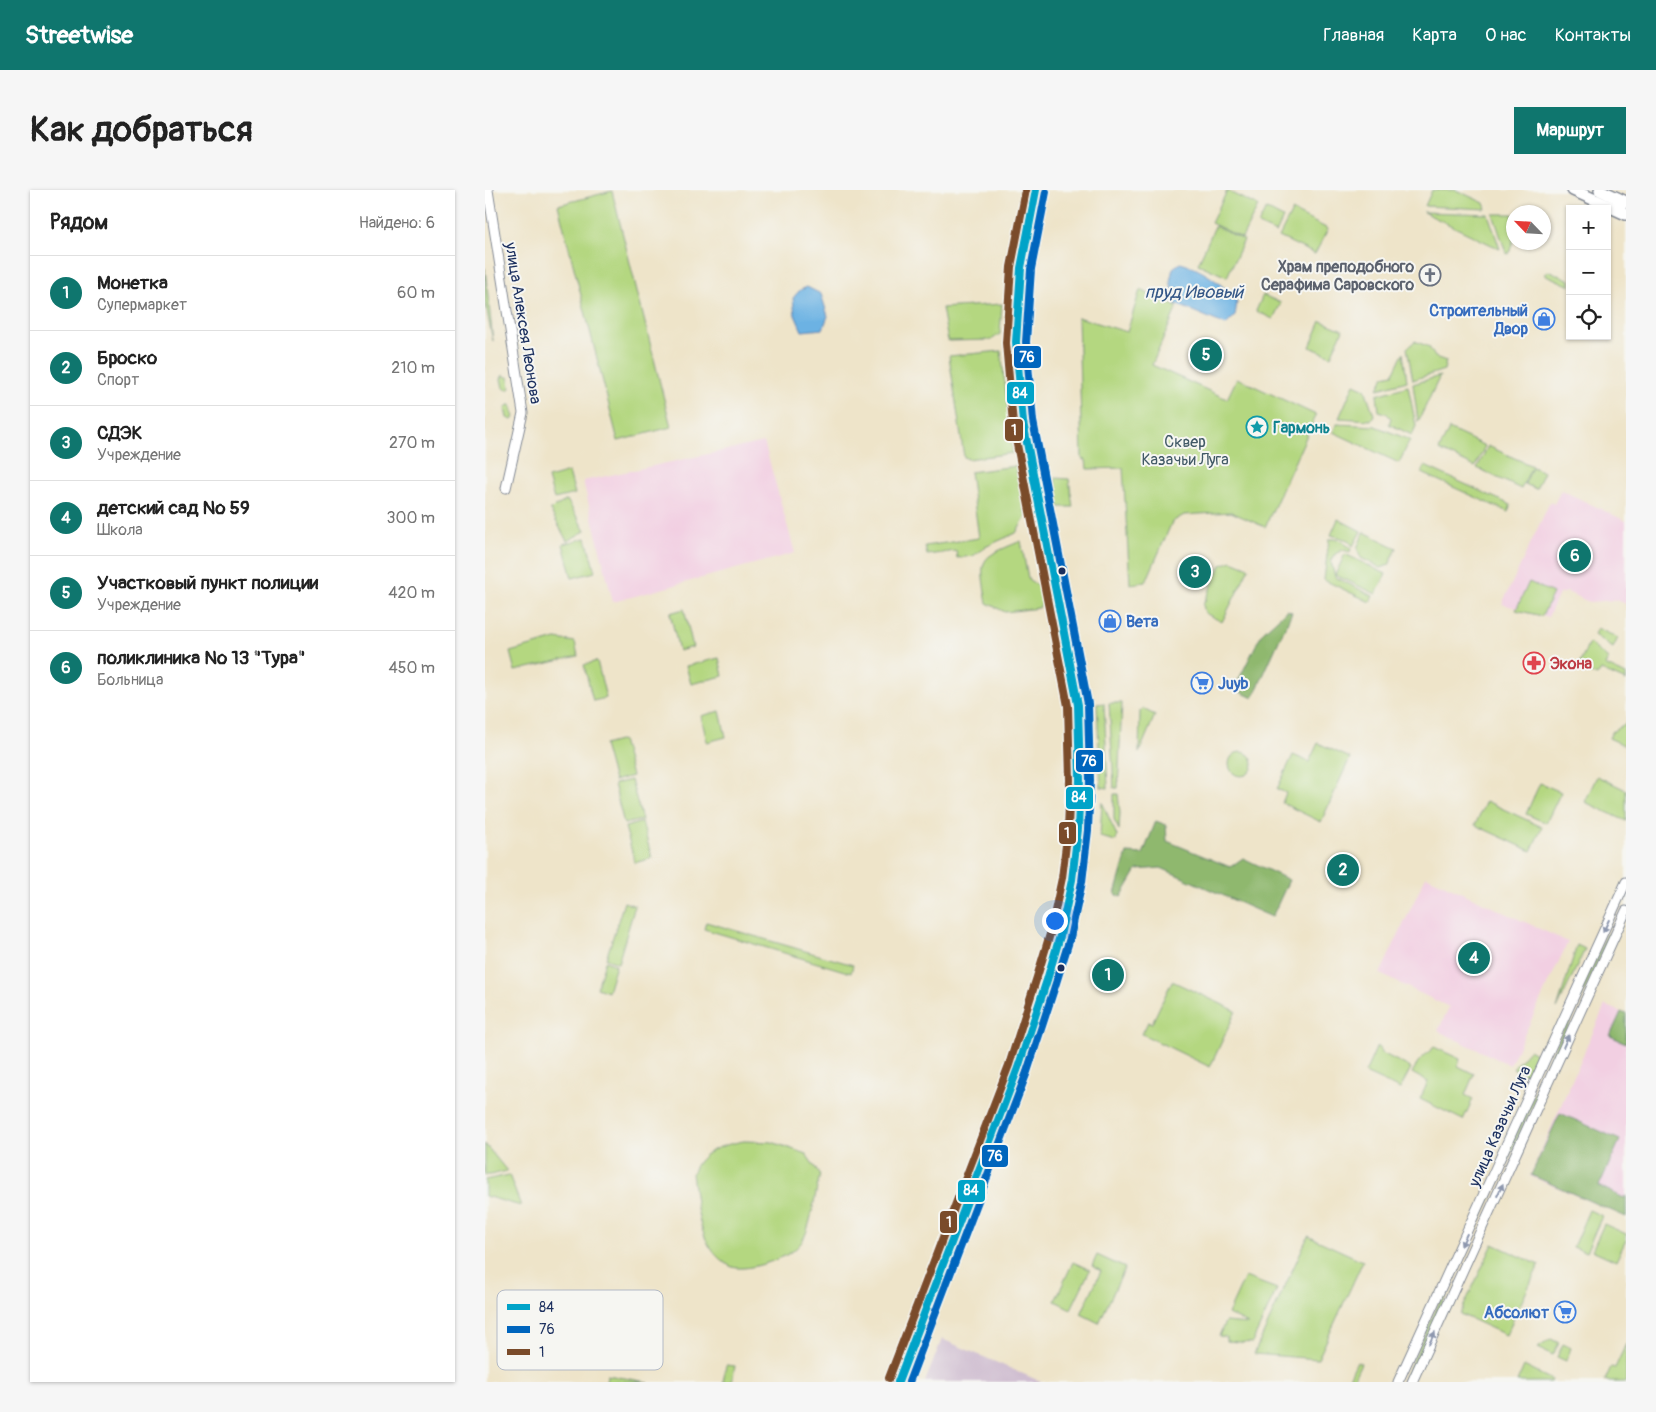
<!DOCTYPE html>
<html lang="ru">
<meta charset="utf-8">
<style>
:root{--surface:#fff;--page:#f6f6f6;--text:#222;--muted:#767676;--line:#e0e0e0;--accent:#0f766e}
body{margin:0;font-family:Pangolin,sans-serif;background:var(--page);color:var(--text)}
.controls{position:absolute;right:15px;top:15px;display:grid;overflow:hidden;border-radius:0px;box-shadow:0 1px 4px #0004}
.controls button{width:45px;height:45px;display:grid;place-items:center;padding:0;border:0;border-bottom:1px solid var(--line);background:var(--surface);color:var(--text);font:25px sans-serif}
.compass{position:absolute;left:1021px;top:15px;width:45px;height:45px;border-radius:50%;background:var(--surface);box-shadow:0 1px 4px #0004;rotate:295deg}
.you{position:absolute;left:569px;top:730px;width:18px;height:18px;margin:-12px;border:4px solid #fff;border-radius:50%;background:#1a73e8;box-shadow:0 0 0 8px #1a73e833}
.badge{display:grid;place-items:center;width:32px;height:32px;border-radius:50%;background:var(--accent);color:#fff;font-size:16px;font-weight:700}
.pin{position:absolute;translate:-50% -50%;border:2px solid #fff;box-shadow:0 1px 5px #0006}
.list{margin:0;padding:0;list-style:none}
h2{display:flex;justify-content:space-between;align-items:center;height:65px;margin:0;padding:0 20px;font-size:21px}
h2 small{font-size:16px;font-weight:400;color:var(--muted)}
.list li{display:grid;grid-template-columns:32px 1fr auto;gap:15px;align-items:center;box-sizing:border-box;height:75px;padding:0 20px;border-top:1px solid var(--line)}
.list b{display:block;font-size:19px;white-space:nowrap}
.list p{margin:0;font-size:16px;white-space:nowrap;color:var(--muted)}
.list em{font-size:16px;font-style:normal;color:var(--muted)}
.icon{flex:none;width:28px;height:28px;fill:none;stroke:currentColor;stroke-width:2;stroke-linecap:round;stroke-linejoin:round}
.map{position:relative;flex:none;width:1141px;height:1192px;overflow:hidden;border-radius:0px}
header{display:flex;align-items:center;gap:30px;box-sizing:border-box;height:70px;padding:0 25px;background:var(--accent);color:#fff}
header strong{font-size:24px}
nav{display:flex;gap:28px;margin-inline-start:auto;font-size:18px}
.intro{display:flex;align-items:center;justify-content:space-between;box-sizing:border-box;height:120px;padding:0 30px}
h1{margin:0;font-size:35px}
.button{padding:12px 22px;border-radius:0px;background:var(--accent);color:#fff;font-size:18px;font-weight:700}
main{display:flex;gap:30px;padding:0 30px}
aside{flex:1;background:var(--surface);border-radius:0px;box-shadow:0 1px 4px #0004}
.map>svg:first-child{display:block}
.built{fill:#f2cfe2}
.industrial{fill:#cfbdd0}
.green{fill:#b4d780;stroke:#68836f}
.forest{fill:#8fb86e;stroke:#557466}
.water{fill:#6cb2e3;stroke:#4470a0}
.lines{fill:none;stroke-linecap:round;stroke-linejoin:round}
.street-casing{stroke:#848a94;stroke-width:11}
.secondary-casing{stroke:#848a94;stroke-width:14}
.street{stroke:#fff;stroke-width:9}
.secondary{stroke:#fff;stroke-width:11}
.bus-1-casing{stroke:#f6f6f2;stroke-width:11}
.bus-2-casing{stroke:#f6f6f2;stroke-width:11}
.bus-3-casing{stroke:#f6f6f2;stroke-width:11}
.bus-1{stroke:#01a3c8;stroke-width:8}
.bus-2{stroke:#0065bd;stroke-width:8}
.bus-3{stroke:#7a4b2a;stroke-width:8}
.oneway{fill:#8d97ae}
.bus-dot{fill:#1b2f5e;stroke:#f6f6f2;stroke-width:2}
.labels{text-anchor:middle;stroke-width:4;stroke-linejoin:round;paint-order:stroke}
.worship-label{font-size:16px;font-weight:bold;fill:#5b616d;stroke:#f6f6f2;text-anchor:end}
.shop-label{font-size:16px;font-weight:bold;fill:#366cbe;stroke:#f6f6f2;text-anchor:end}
.street-label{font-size:16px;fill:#1b2f5e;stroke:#f6f6f2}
.culture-label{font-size:16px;font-weight:bold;fill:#0d838f;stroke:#f6f6f2;text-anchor:start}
.park-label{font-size:16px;fill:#415966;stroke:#f6f6f2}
.health-label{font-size:16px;font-weight:bold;fill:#be3a42;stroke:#f6f6f2;text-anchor:start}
.water-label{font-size:18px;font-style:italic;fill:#335686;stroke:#f6f6f2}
.key{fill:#f6f6f2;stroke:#b4bac6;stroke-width:1}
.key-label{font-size:14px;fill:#1b2f5e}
.line-badge{stroke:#f6f6f2;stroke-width:2}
.badge-label{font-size:14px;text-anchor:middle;font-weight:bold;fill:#fff}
</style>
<header>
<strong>Streetwise</strong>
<nav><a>Главная</a><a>Карта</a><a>О нас</a><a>Контакты</a></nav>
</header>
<div class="intro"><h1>Как добраться</h1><a class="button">Маршрут</a></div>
<main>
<aside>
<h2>Рядом<small>Найдено: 6</small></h2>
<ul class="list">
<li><span class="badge">1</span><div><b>Монетка</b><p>Супермаркет</p></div><em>60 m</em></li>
<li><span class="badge">2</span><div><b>Броско</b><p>Спорт</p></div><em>210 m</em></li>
<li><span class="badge">3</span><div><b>СДЭК</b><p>Учреждение</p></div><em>270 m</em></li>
<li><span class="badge">4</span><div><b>детский сад № 59</b><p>Школа</p></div><em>300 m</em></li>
<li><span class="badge">5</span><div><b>Участковый пункт полиции</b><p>Учреждение</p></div><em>420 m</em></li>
<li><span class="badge">6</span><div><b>поликлиника № 13 &quot;Тура&quot;</b><p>Больница</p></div><em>450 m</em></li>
</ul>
</aside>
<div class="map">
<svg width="1141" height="1192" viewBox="0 0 1141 1192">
<rect width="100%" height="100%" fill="#f6f6f2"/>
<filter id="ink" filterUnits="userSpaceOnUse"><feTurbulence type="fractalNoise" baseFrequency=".02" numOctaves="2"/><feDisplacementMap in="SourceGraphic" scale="10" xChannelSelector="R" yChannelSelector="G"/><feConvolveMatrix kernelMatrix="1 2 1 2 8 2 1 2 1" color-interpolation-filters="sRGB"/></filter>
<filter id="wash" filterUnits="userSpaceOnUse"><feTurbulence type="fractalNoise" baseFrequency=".0096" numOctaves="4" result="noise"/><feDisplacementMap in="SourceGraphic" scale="20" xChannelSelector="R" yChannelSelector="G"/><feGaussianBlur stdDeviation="1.12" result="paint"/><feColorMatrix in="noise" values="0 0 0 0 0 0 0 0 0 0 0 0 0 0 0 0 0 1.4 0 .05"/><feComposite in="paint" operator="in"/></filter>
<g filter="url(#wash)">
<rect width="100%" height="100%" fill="#eee4c9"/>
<path class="built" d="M 279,252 L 310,363 L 128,412 L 98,291 Z
M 1076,300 L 1141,331 L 1141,414 L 1132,410 L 1104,412 L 1082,402 L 1074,404 L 1063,427 L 1017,414 L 1065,312 L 1069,314 Z
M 941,686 L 1083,752 L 1025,875 L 953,841 L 964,817 L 895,784 Z
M 1120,815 L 1141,824 L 1141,1027 L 1045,986 Z"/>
<path class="industrial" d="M 457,1149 L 557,1192 L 440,1192 Z"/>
<path class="green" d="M 947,0 L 971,0 L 999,13 L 1001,19 L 940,16 Z
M 127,1 L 186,237 L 133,251 L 73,15 Z
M 742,1 L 773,16 L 757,48 L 726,33 Z
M 781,19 L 798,28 L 791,43 L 773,35 Z
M 807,21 L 843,39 L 830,64 L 794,47 Z
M 938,22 L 1003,24 L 1015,59 Z
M 1008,24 L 1028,24 L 1028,51 L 1024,64 L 1021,63 Z
M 730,36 L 759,50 L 742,87 L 713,74 Z
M 0,78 L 8,151 L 0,112 Z
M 1065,81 L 1085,90 L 1085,96 L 1059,84 Z
M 655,100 L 692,117 L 667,175 L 742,209 L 752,188 L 831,225 L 780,337 L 746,322 L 699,325 L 687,332 L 661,392 L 645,394 L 638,278 L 602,279 L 601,270 L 597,269 L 593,127 L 642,142 Z
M 778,105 L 796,113 L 788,129 L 771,121 Z
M 517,114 L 515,144 L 506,150 L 463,151 L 457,118 Z
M 836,131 L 858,140 L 846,166 L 825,157 Z
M 930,151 L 944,157 L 950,167 L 961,171 L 959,180 L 928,190 L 922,158 Z
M 516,161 L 528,263 L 483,269 L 479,267 L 464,166 Z
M 918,163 L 922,191 L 893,199 L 899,186 L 908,184 Z
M 18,185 L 24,188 L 25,198 L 23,200 L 18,198 L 16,189 Z
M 955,186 L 933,232 L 928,194 Z
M 869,194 L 880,199 L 889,225 L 886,230 L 854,228 Z
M 923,196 L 931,236 L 927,245 L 904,234 L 906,228 L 901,223 L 894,221 L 892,205 Z
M 23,215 L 26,215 L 30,227 L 27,230 L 22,228 L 20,219 Z
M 852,234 L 890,236 L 925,250 L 914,273 L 848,242 Z
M 964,239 L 1000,256 L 990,277 L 954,260 Z
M 1003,256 L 1047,276 L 1036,299 L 992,278 Z
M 531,276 L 541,327 L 531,343 L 500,357 L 488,366 L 472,368 L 471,361 L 442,365 L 440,356 L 494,348 L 485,282 Z
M 940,276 L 1026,315 L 1023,322 L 937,283 Z
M 1047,277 L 1059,282 L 1051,299 L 1040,294 Z
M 84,282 L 90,304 L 69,309 L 63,288 Z
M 570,288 L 584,289 L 588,317 L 574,317 Z
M 82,310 L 100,341 L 82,351 L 65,320 Z
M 853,329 L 876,341 L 868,356 L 863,350 L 846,345 Z
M 879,342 L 912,358 L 904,375 L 896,378 L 876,368 L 872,358 Z
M 101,348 L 110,382 L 87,388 L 78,354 Z
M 844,349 L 853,349 L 866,358 L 865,362 L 858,360 L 850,364 L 846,372 L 850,387 L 888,406 L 885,412 L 839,390 Z
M 536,351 L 543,389 L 556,398 L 559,410 L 554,418 L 520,422 L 502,413 C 494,367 493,369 536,351 Z
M 860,364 L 901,384 L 891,404 L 850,385 Z
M 747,371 L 764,378 L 737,432 L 720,423 L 718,415 L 736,375 Z
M 1044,392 L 1068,403 L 1057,426 L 1031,420 Z
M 199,419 L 208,457 L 194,461 L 185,423 Z
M 1112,438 L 1133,448 L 1128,458 L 1109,445 Z
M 71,449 L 90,452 L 93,466 L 30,481 L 25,462 Z
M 1104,453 L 1123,469 L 1120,475 L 1141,485 L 1141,491 L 1116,480 L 1112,486 L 1093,477 Z
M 234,468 L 238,486 L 206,494 L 201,476 Z
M 112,471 L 121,508 L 108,511 L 99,475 Z
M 619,513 L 623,598 L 616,597 L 612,514 Z
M 624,513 L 637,513 L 633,598 L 629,598 Z
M 658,519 L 670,525 L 654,563 L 655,521 Z
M 235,521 L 241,547 L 222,552 L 216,526 Z
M 1141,533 L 1141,556 L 1124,548 L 1127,542 Z
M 137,550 L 147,586 L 129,591 L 119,555 Z
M 833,553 L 865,568 L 836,632 L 797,613 L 801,603 L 792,599 L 808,565 L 824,572 Z
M744 574a12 12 0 1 1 24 0a12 12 0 1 1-24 0Z
M 1112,586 L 1141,600 L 1141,631 L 1100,612 Z
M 146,590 L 157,630 L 139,634 L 129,594 Z
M 1055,593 L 1076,602 L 1061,633 L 1041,624 Z
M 629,604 L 633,604 L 635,623 L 634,640 L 629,629 Z
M 1001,611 L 1057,637 L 1046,661 L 990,635 Z
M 617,612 L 632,646 L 631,651 L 615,647 Z
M 157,632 L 167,668 L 150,673 L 140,637 Z
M 139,712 L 150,716 L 133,773 L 121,769 Z
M 221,732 L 368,775 L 366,783 L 219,739 Z
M 1122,744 L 1125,745 L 1063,880 L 1060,879 Z
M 1092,755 L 1100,759 L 1072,819 Z
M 120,771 L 131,775 L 123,802 L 112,798 Z
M 687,791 L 751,821 L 725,877 L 657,844 L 663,832 L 667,833 Z
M 892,856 L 895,858 L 897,863 L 926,878 L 915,899 L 880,883 Z
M 949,857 L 975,869 L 973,876 L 989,884 L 980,905 L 988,909 L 978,930 L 935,909 L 943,892 L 927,883 L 933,872 Z
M 1044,860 L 1051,864 L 1042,885 L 1028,878 Z
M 1057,886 L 1060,887 L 922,1192 L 918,1192 Z
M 259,951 L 287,952 L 321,964 L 335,985 C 330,1003 327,1031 319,1048 C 312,1062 296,1068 282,1073 C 272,1076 254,1081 245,1076 C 213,1059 212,1015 207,984 C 215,961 237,955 259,951 Z
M 0,954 L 22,981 L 6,985 L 0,985 Z
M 24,985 L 36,1016 L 0,1006 L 0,990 Z
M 1104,1020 L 1117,1026 L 1101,1062 L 1088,1057 Z
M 1119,1034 L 1141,1044 L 1141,1050 L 1131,1071 L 1107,1060 Z
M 823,1046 L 878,1071 L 833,1169 L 769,1164 Z
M 1008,1054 L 1054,1075 L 1021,1145 L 975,1124 Z
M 612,1065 L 640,1078 L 614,1133 L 596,1124 L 616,1081 L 607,1076 Z
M 588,1072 L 605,1080 L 586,1119 L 570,1111 Z
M 760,1087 L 792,1099 L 767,1153 L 741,1151 L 741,1147 L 734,1146 L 740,1132 L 763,1134 L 743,1124 Z
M 1066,1149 L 1074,1153 L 1068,1165 L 1053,1158 Z
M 1078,1154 L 1086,1158 L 1081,1171 L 1072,1167 Z
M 1141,1154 L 1141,1192 L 1125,1192 L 1120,1190 L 1126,1177 L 1130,1178 Z
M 872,1171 L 876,1173 L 867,1192 L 862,1192 Z
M 241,1175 L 250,1176 L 247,1192 L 238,1192 Z
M 1039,1176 L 1067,1190 L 1066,1192 L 1032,1192 Z
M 122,1185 L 163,1192 L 121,1192 Z"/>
<path class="forest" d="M 802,420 L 807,422 L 768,508 L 749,499 L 777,443 Z
M 671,631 L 681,635 L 682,651 L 745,677 L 758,668 L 804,690 L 787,727 L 676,678 L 652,680 L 636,707 L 630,704 L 642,663 L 658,664 Z
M 1136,822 L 1141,824 L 1141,853 L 1125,846 Z
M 1075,923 L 1135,950 L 1114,996 L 1139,1008 L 1141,1005 L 1141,1027 L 1046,985 Z"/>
<path class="water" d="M 695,73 C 716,78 740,95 752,112 L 750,126 L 741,135 L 691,114 L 685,91 L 688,78 Z
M 322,97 L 336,104 L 343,126 L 338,139 L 317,141 L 310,125 L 308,108 L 315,100 Z"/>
</g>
<g filter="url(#ink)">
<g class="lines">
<g class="street-casing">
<path id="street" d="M 3,0 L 38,223 L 21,298
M 913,1192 L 1141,692
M 927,1192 L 1141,721"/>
</g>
<g class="secondary-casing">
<path id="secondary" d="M 1088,0 L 1141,24
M 1115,0 L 1141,12
M 413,1192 L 533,878 L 562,790 L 575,746 L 587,690 L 593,639 L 595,590 L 593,515 L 538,232 L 531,152 L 536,78 L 551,0"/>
</g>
<use href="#street" class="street"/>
<use href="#secondary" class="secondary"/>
<g class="bus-1-casing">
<path id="bus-1" d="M 413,1192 L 533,878 L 562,790 L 575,746 L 587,690 L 593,639 L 595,590 L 593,515 L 538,232 L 531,152 L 536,78 L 551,0"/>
</g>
<g class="bus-2-casing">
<path id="bus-2" d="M 424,1192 L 542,882 L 571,793 L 585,748 L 597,692 L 603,640 L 605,590 L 603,514 L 548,231 L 541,152 L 546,79 L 561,2"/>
</g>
<g class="bus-3-casing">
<path id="bus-3" d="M 404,1188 L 524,875 L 552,787 L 565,744 L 577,688 L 583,638 L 585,590 L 583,516 L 528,234 L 521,153 L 526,77 L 541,0"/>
</g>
<use href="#bus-1" class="bus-1"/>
<use href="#bus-2" class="bus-2"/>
<use href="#bus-3" class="bus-3"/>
</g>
<defs><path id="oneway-solid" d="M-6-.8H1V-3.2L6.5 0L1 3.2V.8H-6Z" transform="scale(1.25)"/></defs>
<g class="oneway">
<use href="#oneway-solid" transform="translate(1121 736) rotate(115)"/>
<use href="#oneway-solid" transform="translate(1081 851) rotate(-66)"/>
<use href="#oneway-solid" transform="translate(1015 1000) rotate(-65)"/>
<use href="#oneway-solid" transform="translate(979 1050) rotate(115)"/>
<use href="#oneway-solid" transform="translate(947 1148) rotate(-65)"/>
</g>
</g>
<defs>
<g id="church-ring" transform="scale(1.125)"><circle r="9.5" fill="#f6f6f2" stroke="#6b7280" stroke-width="1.5"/><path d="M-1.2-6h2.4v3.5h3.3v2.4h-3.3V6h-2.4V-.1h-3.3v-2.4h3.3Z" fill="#6b7280"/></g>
<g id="shop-ring" transform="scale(1.125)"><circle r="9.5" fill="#f6f6f2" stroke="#3f7fe0" stroke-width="1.5"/><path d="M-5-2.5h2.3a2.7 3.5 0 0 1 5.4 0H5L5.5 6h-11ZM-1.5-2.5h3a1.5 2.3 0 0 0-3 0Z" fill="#3f7fe0"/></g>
<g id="sight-ring" transform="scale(1.125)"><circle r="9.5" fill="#f6f6f2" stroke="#0f9aa8" stroke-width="1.5"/><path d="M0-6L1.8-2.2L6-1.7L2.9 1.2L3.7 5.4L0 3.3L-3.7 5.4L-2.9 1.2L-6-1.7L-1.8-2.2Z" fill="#0f9aa8"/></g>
<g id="pharmacy-ring" transform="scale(1.125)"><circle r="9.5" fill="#f6f6f2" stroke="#e0444e" stroke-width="1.5"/><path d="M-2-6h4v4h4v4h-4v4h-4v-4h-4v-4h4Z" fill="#e0444e"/></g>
<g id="supermarket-ring" transform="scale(1.125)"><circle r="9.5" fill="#f6f6f2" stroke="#3f7fe0" stroke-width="1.5"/><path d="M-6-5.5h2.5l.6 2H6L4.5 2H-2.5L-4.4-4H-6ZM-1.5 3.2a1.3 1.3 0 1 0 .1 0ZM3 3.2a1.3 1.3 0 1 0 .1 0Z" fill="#3f7fe0"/></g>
</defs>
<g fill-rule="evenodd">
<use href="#church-ring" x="945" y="85"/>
<use href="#shop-ring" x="1059" y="129"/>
<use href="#sight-ring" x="772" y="237"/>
<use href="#shop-ring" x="625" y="431"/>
<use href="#pharmacy-ring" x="1049" y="473"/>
<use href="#supermarket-ring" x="717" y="493"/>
<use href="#supermarket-ring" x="1080" y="1122"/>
</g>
<g class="bus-dot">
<circle cx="577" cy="381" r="4.5"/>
<circle cx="576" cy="778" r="4.5"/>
</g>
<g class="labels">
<g class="worship-label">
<text x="929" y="82">Храм преподобного<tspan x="929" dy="18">Серафима Саровского</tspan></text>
</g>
<g class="shop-label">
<text x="1043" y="126">Строительный<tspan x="1043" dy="18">Двор</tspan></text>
<text x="641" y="437" text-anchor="start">Вета</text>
<text x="733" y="499" text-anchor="start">Juyb</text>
<text x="1064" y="1128">Абсолют</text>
</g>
<g class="street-label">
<text transform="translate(39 133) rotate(81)" y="6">улица Алексея Леонова</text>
<text transform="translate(1014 936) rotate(-66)" y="6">улица Казачьи Луга</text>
</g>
<g class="culture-label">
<text x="788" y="243">Гармонь</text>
</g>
<g class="park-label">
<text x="700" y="257">Сквер<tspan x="700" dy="18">Казачьи Луга</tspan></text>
</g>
<g class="health-label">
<text x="1065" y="479">Экона</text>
</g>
<g class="water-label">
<text x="709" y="108">пруд Ивовый</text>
</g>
</g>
<rect x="12" y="1100" width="166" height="80" rx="8" class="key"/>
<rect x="22" y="1114" width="23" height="6" fill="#01a3c8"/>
<rect x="22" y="1136" width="23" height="7" fill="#0065bd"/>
<rect x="22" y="1159" width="23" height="6" fill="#7a4b2a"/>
<g class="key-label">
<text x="54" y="1122">84</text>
<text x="54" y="1144">76</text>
<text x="54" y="1167">1</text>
</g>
<g class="line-badge">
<rect x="528" y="155" width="29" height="24" rx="5" fill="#0065bd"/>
<rect x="521" y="191" width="29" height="24" rx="5" fill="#01a3c8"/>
<rect x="519" y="228" width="20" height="24" rx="5" fill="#7a4b2a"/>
<rect x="590" y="559" width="29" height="24" rx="5" fill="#0065bd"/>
<rect x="580" y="596" width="29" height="24" rx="5" fill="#01a3c8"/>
<rect x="573" y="631" width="19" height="24" rx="5" fill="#7a4b2a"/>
<rect x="496" y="954" width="28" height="24" rx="5" fill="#0065bd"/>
<rect x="472" y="989" width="29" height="24" rx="5" fill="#01a3c8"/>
<rect x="454" y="1020" width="19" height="24" rx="5" fill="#7a4b2a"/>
</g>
<g class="badge-label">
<text x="542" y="172">76</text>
<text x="535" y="208">84</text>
<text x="529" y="245">1</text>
<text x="604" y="576">76</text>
<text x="594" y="612">84</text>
<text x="582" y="648">1</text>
<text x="510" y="971">76</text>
<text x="486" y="1005">84</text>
<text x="464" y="1037">1</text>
</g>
</svg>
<div class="controls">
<button>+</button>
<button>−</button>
<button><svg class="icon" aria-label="locate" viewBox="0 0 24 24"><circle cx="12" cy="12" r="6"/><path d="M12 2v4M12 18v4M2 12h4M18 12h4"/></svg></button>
</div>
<svg class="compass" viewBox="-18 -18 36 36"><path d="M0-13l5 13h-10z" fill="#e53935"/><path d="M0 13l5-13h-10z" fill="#767676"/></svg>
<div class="you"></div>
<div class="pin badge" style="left:623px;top:785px">1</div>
<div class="pin badge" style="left:858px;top:680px">2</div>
<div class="pin badge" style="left:710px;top:382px">3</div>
<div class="pin badge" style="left:989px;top:768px">4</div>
<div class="pin badge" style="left:721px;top:165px">5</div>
<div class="pin badge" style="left:1090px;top:366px">6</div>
</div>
</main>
